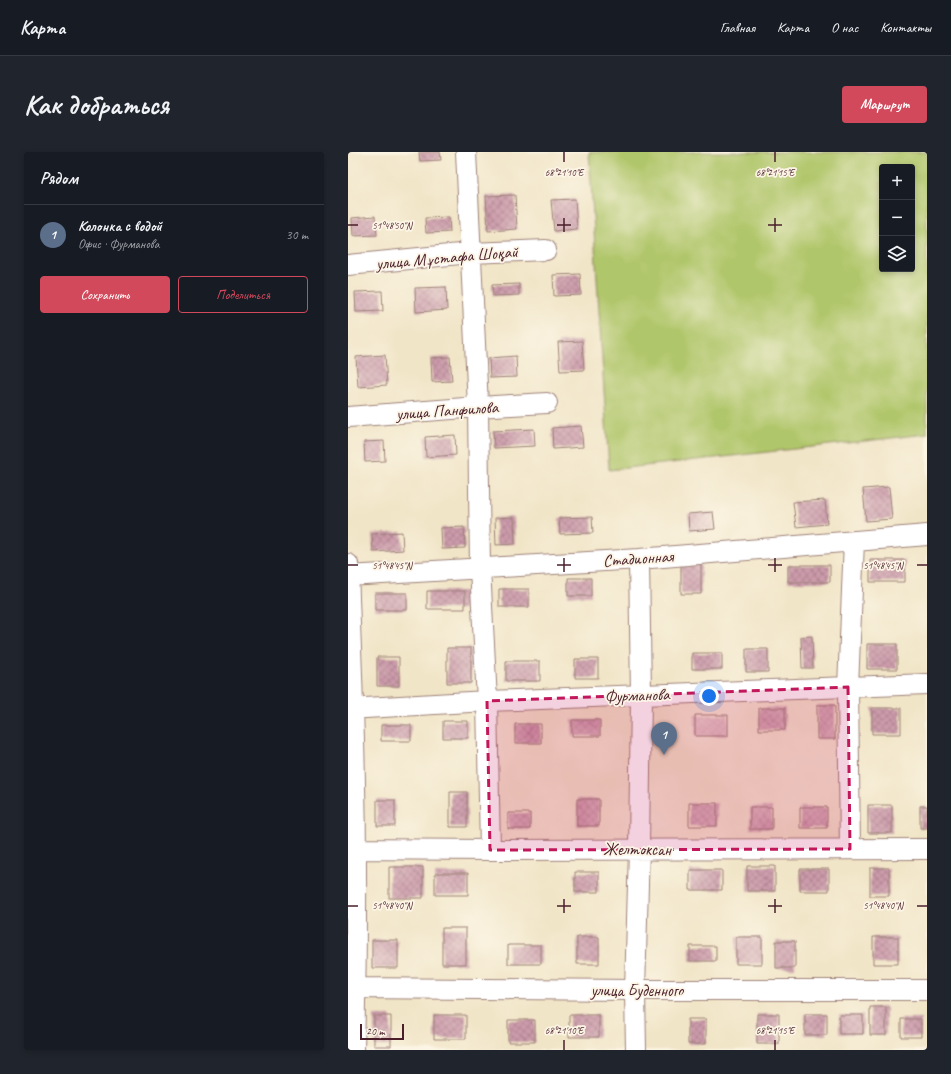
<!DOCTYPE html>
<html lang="ru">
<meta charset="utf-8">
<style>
:root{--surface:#171b24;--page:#20242c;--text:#f1f3f6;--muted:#9ea1a6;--line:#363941;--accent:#d1495b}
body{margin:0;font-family:Caveat,sans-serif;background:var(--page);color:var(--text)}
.controls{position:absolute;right:12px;top:12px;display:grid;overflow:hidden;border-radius:4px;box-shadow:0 2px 6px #0003}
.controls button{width:36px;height:36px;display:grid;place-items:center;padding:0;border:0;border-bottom:1px solid var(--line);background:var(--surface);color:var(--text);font:20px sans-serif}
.scale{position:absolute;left:12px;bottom:10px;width:44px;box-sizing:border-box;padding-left:4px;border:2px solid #4a1f2b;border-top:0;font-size:11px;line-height:14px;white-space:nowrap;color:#4a1f2b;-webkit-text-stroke:3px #fcf5e5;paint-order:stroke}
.you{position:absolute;left:361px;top:544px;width:14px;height:14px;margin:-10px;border:3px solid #fff;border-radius:50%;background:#1a73e8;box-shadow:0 0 0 6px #1a73e833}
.badge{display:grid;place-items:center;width:26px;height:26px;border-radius:50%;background:var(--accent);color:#fff;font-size:13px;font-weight:700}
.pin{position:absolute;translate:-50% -33px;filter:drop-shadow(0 1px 2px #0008)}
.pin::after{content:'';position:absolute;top:21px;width:14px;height:12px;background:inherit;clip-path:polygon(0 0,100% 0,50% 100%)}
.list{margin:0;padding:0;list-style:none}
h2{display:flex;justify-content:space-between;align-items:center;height:52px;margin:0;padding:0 16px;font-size:17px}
h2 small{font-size:13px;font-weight:400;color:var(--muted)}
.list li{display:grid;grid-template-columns:26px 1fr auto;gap:12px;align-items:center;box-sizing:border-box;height:60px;padding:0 16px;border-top:1px solid var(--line)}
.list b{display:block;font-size:15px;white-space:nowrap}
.list p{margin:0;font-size:13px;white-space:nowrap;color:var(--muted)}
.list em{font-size:13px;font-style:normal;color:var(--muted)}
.actions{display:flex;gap:8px;padding:12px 16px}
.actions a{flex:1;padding:9px 0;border:1px solid var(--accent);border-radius:4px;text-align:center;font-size:14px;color:var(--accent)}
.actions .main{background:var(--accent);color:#fff}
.icon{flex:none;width:22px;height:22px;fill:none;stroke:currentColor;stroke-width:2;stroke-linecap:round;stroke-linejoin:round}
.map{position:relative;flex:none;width:579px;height:898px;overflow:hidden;border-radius:4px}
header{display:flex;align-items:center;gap:24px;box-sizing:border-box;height:56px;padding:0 20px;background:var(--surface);border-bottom:1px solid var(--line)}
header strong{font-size:19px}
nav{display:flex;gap:22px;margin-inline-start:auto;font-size:14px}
.intro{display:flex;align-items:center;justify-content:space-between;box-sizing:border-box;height:96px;padding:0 24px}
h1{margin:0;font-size:28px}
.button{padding:10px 18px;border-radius:4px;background:var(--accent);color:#fff;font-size:14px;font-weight:700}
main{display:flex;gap:24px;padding:0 24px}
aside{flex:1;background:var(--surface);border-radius:4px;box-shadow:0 2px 6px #0003}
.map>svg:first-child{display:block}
.pitch{fill:#b0c66b;stroke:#7d724b;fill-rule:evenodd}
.building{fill:url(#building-cross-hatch)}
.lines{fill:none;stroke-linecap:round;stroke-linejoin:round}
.minor-casing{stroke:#9e8279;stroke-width:22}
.minor{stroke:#fff;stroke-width:20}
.marked{fill:#c2185b;fill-opacity:0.2;stroke:#c2185b;stroke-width:3;stroke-dasharray:8 5;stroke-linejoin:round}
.ticks{fill:none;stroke:#4a1f2b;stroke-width:1.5}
.labels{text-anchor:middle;stroke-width:3.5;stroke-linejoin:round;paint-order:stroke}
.street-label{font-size:17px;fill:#4a1f2b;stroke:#fcf5e5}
.ticks-label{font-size:10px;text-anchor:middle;fill:#4a1f2b;stroke:#fcf5e5;stroke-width:3.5;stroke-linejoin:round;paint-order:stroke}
</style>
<header>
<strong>Карта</strong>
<nav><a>Главная</a><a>Карта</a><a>О нас</a><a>Контакты</a></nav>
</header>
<div class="intro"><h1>Как добраться</h1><a class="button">Маршрут</a></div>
<main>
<aside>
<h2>Рядом<small></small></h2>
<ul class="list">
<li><span class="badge" style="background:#5c6f8a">1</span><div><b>Колонка с водой</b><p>Офис · Фурманова</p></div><em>30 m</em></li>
</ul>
<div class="actions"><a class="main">Сохранить</a><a>Поделиться</a></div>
</aside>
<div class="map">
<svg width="579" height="898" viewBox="0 0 579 898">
<defs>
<pattern id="building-cross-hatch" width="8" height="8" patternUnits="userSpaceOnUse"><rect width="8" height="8" fill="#cc9bab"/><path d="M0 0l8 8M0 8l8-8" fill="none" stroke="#a87e8b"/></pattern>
</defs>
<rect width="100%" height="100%" fill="#fcf5e5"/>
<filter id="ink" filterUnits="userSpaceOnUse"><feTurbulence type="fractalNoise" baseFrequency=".025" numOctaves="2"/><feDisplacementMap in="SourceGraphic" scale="8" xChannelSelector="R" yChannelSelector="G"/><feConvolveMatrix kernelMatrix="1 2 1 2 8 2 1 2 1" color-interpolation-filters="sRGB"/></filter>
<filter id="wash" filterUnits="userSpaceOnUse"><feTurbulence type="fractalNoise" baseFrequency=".012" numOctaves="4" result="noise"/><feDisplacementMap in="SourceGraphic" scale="16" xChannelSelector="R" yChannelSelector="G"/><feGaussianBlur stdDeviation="0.9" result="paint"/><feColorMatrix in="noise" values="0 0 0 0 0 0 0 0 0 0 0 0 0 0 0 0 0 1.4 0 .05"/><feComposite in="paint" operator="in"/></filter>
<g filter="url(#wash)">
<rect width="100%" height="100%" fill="#f1e5c7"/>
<path class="pitch" d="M 241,0 L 579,0 L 579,282 L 261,318 ZM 534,15 L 564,15 L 564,117 L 534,117 Z"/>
<g id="blocks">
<path class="building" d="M 71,0 L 92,0 L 93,8 L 72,9 Z
M 167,43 L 169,77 L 140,79 L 138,44 Z
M 227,47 L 229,77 L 206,79 L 203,48 Z
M 27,64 L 29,83 L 5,84 L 4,66 Z
M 101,65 L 102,80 L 78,81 L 77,66 Z
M 232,122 L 233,143 L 206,144 L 205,123 Z
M 171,132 L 171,143 L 145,144 L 144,133 Z
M 98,135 L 99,158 L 68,160 L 67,136 Z
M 34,139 L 35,159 L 8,160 L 7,140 Z
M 234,189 L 236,218 L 212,219 L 210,190 Z
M 37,203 L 39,233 L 10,235 L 8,205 Z
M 168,204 L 169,225 L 142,226 L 141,206 Z
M 102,205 L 104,229 L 84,230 L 83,206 Z
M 233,274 L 235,295 L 205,297 L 204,276 Z
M 186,277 L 187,294 L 146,296 L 145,279 Z
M 107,283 L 108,303 L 78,305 L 77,285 Z
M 36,289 L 37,309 L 17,310 L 16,290 Z
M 541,335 L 544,367 L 518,369 L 515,337 Z
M 477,348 L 479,372 L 448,375 L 445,350 Z
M 365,360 L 367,377 L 341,379 L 340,362 Z
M 166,365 L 167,392 L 148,393 L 147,366 Z
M 244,365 L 245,381 L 212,382 L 211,366 Z
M 116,375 L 117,396 L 94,397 L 93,376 Z
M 54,380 L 55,398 L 25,400 L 24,382 Z
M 522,408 L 557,408 L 557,430 L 522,430 Z
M 333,412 L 353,412 L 353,442 L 333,442 Z
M 440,413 L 482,413 L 482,430 L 440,430 Z
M 220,426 L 243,426 L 243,444 L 220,444 Z
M 151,437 L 181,437 L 181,455 L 151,455 Z
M 79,439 L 117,439 L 117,457 L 79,457 Z
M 27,441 L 59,441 L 59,458 L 27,458 Z
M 464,484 L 465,516 L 454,516 L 453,485 Z
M 519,492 L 549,492 L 549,517 L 519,517 Z
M 99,496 L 123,496 L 123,531 L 99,531 Z
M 398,497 L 420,497 L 420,520 L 398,520 Z
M 344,501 L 374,501 L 374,517 L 344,517 Z
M 29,505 L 51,505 L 51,534 L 29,534 Z
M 227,507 L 250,507 L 250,526 L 227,526 Z
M 158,509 L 192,509 L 192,529 L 158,529 Z
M 469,553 L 487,553 L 487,587 L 469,587 Z
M 411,556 L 437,556 L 437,578 L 411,578 Z
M 524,556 L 553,556 L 553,582 L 524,582 Z
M 347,563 L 380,563 L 380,584 L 347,584 Z
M 224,568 L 252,568 L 252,584 L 224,584 Z
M 95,569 L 120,569 L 120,586 L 95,586 Z
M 167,572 L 193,572 L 193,591 L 167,591 Z
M 33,573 L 63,573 L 63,589 L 33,589 Z
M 102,640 L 119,640 L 119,675 L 102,675 Z
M 229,647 L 251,647 L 251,674 L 229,674 Z
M 29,648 L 47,648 L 47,674 L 29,674 Z
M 341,651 L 369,651 L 369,674 L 341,674 Z
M 520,653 L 544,653 L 544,681 L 520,681 Z
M 572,654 L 579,654 L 579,676 L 572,676 Z
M 402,655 L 424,655 L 424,677 L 402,677 Z
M 452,655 L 479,655 L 479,676 L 452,676 Z
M 160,661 L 182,661 L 182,677 L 160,677 Z
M 399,714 L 427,714 L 427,739 L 399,739 Z
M 41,715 L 75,715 L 75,746 L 41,746 Z
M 522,716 L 541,716 L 541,744 L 522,744 Z
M 452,717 L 481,717 L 481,739 L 452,739 Z
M 342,718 L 374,718 L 374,738 L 342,738 Z
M 227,720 L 251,720 L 251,740 L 227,740 Z
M 87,721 L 120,721 L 120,743 L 87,743 Z
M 94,776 L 118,776 L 118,812 L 94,812 Z
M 229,785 L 251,785 L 251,812 L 229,812 Z
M 388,785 L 414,785 L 414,812 L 388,812 Z
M 525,785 L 550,785 L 550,812 L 525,812 Z
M 24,788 L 50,788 L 50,816 L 24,816 Z
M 428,789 L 447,789 L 447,816 L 428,816 Z
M 160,793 L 193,793 L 193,812 L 160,812 Z
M 342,794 L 368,794 L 368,809 L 342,809 Z
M 522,855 L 538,855 L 538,883 L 522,883 Z
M 409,862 L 431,862 L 431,892 L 409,892 Z
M 457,862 L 479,862 L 479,883 L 457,883 Z
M 86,863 L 118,863 L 118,887 L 86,887 Z
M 221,863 L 251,863 L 251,885 L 221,885 Z
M 491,863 L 515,863 L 515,882 L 491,882 Z
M 26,864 L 43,864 L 43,894 L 26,894 Z
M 340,867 L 358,867 L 358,892 L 340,892 Z
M 553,867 L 573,867 L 573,885 L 553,885 Z
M 160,868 L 187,868 L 187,890 L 160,890 Z"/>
</g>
</g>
<g filter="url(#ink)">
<use href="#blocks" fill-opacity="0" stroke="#9e8279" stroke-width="1"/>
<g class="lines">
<g class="minor-casing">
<path id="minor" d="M 118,0 L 130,255 L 132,416 L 139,549 L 142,698
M 0,113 L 122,101 L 198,98
M 0,265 L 130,255 L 199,251
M 0,412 C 1,460 4,508 5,557 C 9,670 9,784 6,898
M 0,424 L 291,407 L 579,383
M 0,557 L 139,549 L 579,532
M 0,697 L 142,698 L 579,697
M 502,697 L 500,535 L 506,389
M 0,836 L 287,838 L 579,838
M 288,898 L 287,838 L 291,697 L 293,543 L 291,407"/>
</g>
<use href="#minor" class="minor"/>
</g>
</g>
<path class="marked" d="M 500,535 L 502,697 L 142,698 L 139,549 Z"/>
<path class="ticks" d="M 216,0 L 216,10M 427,0 L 427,10M 216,66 L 216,80M 427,66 L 427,80M 0,73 L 10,73M 209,73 L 223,73M 420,73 L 434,73M 216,406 L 216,420M 427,406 L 427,420M 0,413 L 10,413M 209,413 L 223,413M 420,413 L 434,413M 569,413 L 579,413M 216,747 L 216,761M 427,747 L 427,761M 0,754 L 10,754M 209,754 L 223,754M 420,754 L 434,754M 569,754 L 579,754M 216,888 L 216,898M 427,888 L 427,898"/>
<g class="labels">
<g class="street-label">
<text transform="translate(99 105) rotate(-5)" y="6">улица Мұстафа Шоқай</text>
<text transform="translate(99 258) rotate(-4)" y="6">улица Панфилова</text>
<text transform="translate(290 406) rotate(-4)" y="6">Стадионная</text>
<text transform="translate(289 543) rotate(-2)" y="6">Фурманова</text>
<text x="289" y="703">Желтоксан</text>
<text x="289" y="844">улица Буденного</text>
</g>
</g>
<g class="ticks-label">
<text x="216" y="24">68°21'10"E</text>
<text x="427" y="24">68°21'15"E</text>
<text x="44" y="77">51°48'50"N</text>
<text x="44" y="417">51°48'45"N</text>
<text x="535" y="417">51°48'45"N</text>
<text x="44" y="757">51°48'40"N</text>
<text x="535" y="757">51°48'40"N</text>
<text x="216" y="882">68°21'10"E</text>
<text x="427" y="882">68°21'15"E</text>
</g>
</svg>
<div class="controls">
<button>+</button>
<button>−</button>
<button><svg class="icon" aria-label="layers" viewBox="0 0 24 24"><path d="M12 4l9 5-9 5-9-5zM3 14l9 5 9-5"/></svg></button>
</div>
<div class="scale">20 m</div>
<div class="you"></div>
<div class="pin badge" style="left:316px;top:603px;background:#5c6f8a">1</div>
</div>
</main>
